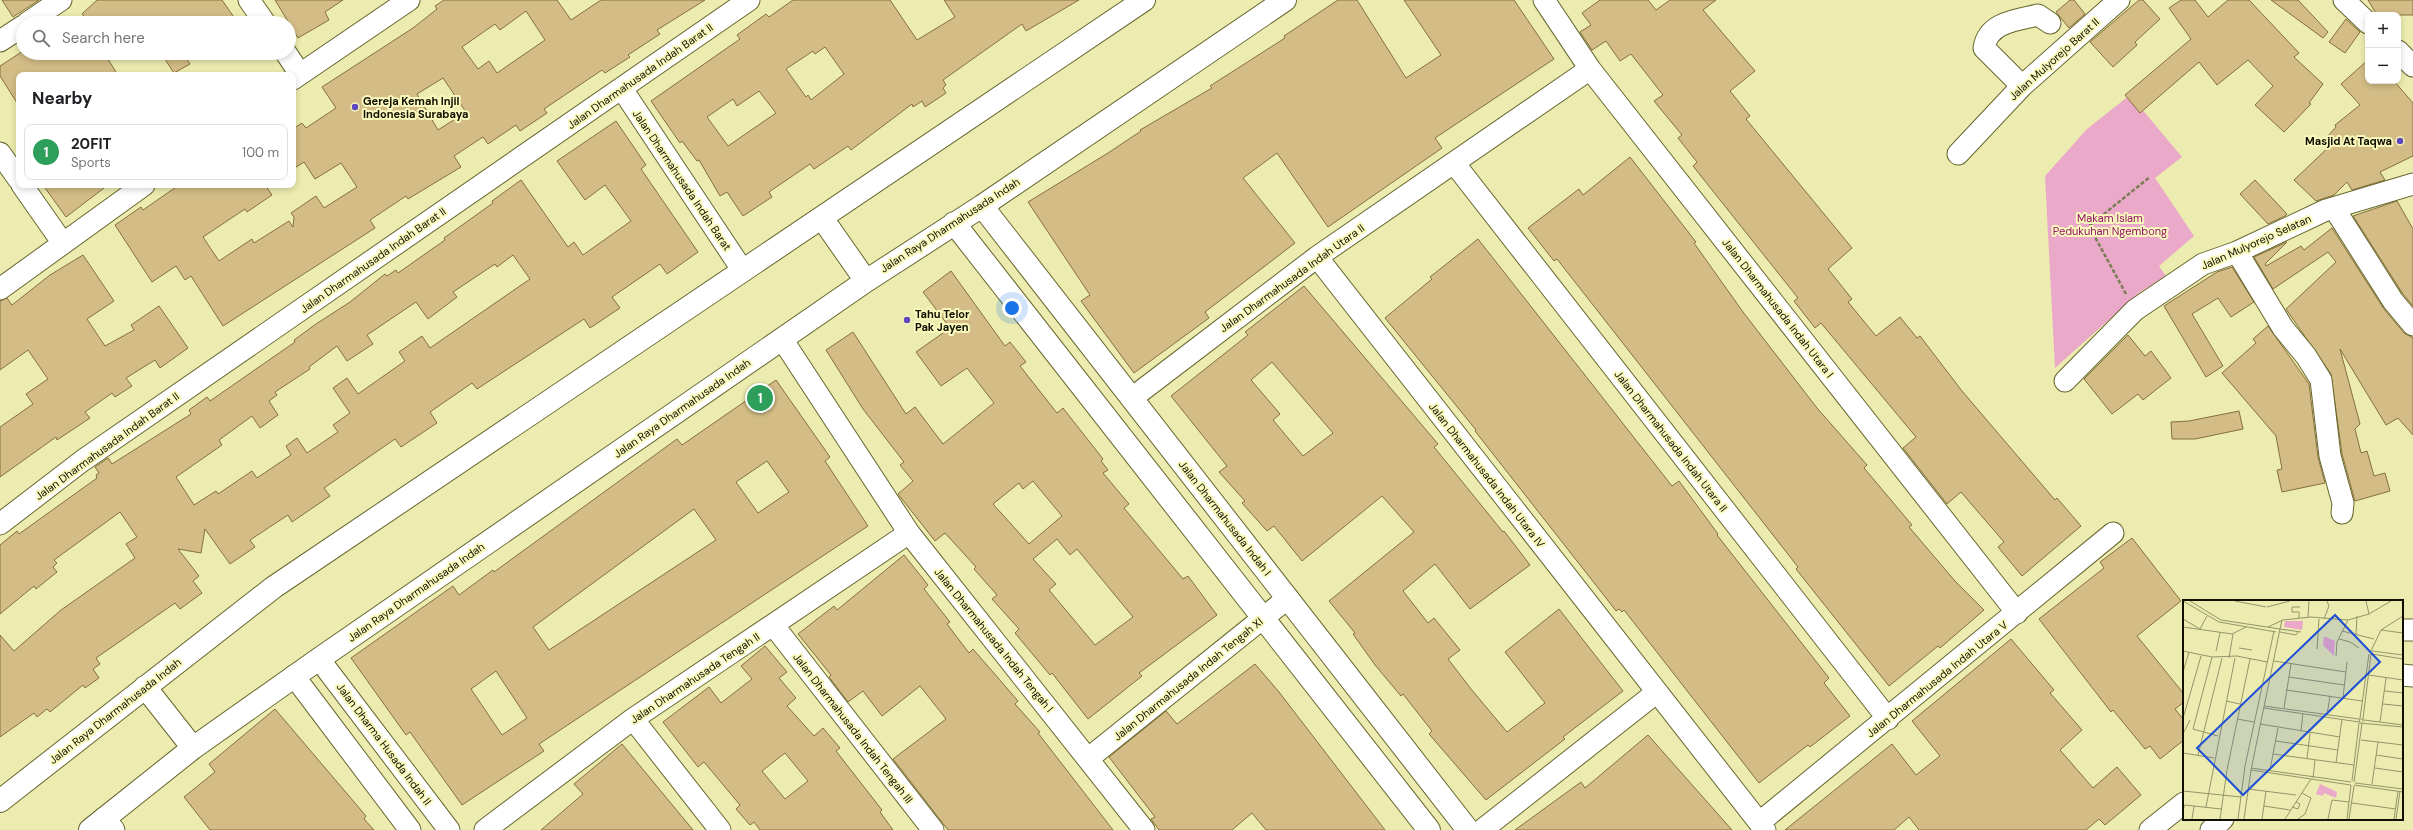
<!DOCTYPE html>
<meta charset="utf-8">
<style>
:root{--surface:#fff;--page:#f2f2f2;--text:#202124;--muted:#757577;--line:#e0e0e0;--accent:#b45309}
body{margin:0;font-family:"DM Sans",sans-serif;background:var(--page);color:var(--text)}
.controls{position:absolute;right:12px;top:12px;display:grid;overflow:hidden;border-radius:8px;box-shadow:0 2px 6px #0003}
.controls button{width:36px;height:36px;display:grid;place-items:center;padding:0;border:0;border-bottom:1px solid var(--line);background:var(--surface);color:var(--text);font:20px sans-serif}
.you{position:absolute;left:1012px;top:308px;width:14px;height:14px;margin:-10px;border:3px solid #fff;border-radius:50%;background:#1a73e8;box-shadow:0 0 0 6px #1a73e833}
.badge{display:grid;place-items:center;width:26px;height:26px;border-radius:50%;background:var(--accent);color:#fff;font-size:13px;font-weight:700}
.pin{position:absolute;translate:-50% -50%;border:2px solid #fff;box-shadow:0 1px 4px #0006}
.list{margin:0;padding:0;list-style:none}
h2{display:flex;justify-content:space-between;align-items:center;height:52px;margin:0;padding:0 16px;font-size:17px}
h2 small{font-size:13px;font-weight:400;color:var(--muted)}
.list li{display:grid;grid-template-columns:26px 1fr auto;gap:12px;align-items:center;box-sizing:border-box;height:56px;margin:0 8px 8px;padding:0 8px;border:1px solid var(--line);border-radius:8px}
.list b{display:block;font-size:15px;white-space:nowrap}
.list p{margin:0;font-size:13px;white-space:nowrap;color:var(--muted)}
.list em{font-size:13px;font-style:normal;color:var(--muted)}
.icon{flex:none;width:22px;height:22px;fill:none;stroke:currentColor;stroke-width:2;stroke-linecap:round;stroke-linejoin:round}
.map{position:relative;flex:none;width:2413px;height:830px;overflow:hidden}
.search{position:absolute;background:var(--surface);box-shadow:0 2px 6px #0003;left:16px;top:16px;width:280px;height:44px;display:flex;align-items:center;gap:10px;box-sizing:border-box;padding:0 14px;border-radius:22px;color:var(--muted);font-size:15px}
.panel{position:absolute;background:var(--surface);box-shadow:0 2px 6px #0003;left:16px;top:72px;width:280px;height:116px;border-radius:8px}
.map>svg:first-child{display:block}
.green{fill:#eba9ca}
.building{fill:#d3bc85;stroke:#86703c;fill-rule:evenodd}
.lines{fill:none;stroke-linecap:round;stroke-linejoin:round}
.minor-casing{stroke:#68662f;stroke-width:23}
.major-casing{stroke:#68662f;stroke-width:24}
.path{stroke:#7c7c57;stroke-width:2.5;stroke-dasharray:4 2;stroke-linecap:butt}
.minor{stroke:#fff;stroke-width:21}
.major{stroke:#fff;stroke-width:22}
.poi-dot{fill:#6047bf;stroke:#f9f9bd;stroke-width:1.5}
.labels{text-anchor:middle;stroke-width:4;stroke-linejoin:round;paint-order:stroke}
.street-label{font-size:11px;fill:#100f00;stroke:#f9f9bd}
.poi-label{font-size:11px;font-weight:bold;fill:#100f00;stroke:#f9f9bd;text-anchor:start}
.park-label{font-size:11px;fill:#961469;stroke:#f9f9bd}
.inset-road{fill:none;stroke:#94946a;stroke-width:1}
.view{fill:#1d4ed8;fill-opacity:0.15;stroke:#1d4ed8;stroke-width:2}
.inset-edge{fill:none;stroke:#100f00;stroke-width:2}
</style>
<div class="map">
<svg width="2413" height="830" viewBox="0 0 2413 830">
<rect width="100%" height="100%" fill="#ececb0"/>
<path class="green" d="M 2130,95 L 2182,157 L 2155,178 L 2194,236 L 2159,266 L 2166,276 L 2140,292 L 2055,368 L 2045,176 L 2087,129 Z"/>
<path class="building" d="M 2,0 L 39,0 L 13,17 Z
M 97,0 L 222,0 L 238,23 L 142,23 L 141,21 L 90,23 L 82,14 Z
M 275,0 L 343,0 L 325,12 L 329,20 L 298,38 Z
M 444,0 L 557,0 L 571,20 L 601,0 L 705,0 L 657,30 L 660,34 L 628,55 L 630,57 L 605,73 L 602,70 L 544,109 L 547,113 L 520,131 L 516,125 L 488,144 L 483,137 L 454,156 L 461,167 L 408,199 L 406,196 L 370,220 L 375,228 L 223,326 L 191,276 L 185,280 L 176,266 L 152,282 L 115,225 L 141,207 L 143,210 L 179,185 L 265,185 L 272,195 L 247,212 L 245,209 L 203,237 L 219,261 L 252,239 L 254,243 L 289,221 L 293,227 L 294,217 L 291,213 L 316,196 L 324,208 L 357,187 L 341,163 L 315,179 L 304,162 L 293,169 L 293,129 L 302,123 L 306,128 L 336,108 L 322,87 L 413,28 L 437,9 L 435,6 ZM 526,11 L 545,40 L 497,73 L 489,61 L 478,69 L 462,47 L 495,24 L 500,30 ZM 443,78 L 466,112 L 438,130 L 417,94 Z
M 793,0 L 890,0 L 917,40 L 955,17 L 944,0 L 1079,0 L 1026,31 L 1022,24 L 943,80 L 946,85 L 943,88 L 946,93 L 925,107 L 922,101 L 913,107 L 912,104 L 851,150 L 848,146 L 814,169 L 810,164 L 769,192 L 772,197 L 743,216 L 727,192 L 720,196 L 699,160 L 697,161 L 682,141 L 680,143 L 651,101 L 740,39 L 737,35 L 766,14 L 769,17 ZM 825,47 L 844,74 L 811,100 L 808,95 L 806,97 L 786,69 L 813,51 L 815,54 ZM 759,91 L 776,113 L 728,146 L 707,117 L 733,99 L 737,106 Z
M 1338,0 L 1357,0 L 1406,78 L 1441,55 L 1404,0 L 1514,0 L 1554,59 L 1435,138 L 1442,148 L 1328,227 L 1277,153 L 1243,178 L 1295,243 L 1205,312 L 1209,318 L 1134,373 L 1081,301 L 1090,295 L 1028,202 L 1108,153 L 1141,131 L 1140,130 L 1212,88 L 1210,86 L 1285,38 L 1284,36 Z
M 1600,0 L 1648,0 L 1656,10 L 1670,0 L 1716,0 L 1703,10 L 1755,71 L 1730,91 L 1750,116 L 1746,119 L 1852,248 L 1828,269 L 1852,299 L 1848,302 L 1876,336 L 1900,317 L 1917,338 L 1920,336 L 1962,391 L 2055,500 L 2057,498 L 2081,526 L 2022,576 L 1998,547 L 2004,542 L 1961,492 L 1947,504 L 1903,448 L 1916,437 L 1821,323 L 1815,328 L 1794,301 L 1798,298 L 1693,166 L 1697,162 L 1678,138 L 1682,135 L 1654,101 L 1663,95 L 1631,54 L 1620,61 L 1606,41 L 1592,50 L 1580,32 L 1591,25 L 1582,13 Z
M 2070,0 L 2074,0 L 2085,14 L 2069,28 L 2056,12 Z
M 2139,0 L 2143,0 L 2160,19 L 2135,42 L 2137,45 L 2113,67 L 2090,42 Z
M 2181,0 L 2195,0 L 2208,17 L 2228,0 L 2249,0 L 2299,53 L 2294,57 L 2323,84 L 2309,103 L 2311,104 L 2284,132 L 2255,105 L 2273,86 L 2248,60 L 2217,85 L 2199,62 L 2140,113 L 2125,95 L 2191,39 L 2169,8 Z
M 2271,0 L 2298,0 L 2328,32 L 2323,38 Z
M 2368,0 L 2413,0 L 2413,15 L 2377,15 Z
M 2346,19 L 2360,32 L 2345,53 L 2329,42 Z
M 23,51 L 23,53 L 104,53 L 118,75 L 19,75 L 19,106 L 0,76 L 0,66 Z
M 161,53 L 183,53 L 190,64 L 174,73 Z
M 2368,60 L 2368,81 L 2394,81 L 2413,103 L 2413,156 L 2380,172 L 2385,180 L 2352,190 L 2347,182 L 2334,195 L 2316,201 L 2294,180 L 2332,144 L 2326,138 L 2336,127 L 2335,125 L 2360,105 L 2341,84 Z
M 616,121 L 646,165 L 641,169 L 698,252 L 667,274 L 660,264 L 612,297 L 620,308 L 590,328 L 584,319 L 477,389 L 472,383 L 430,412 L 437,423 L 401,447 L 395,439 L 324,488 L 330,496 L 292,522 L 288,515 L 250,540 L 255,547 L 230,564 L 205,529 L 201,553 L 178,549 L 199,576 L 193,581 L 202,593 L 180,609 L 175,603 L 96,658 L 100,664 L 93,669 L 99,678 L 85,688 L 83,685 L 50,712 L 47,709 L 37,717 L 34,713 L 0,737 L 0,635 L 14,651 L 61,610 L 135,558 L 126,544 L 137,537 L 120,512 L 54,560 L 57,563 L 53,567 L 57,572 L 36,589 L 34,586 L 0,614 L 0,545 L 17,531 L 19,534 L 97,478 L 96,475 L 99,473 L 95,467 L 108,458 L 112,464 L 191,414 L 189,410 L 207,397 L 210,401 L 295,342 L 294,340 L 316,324 L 350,302 L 385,274 L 387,276 L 396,270 L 398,273 L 445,240 L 444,238 L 493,203 L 492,201 L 521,180 L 568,247 L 574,242 L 583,255 L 631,221 L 605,185 L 585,200 L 557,161 ZM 513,255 L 530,279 L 430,348 L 422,336 L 399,352 L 405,361 L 358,394 L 347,378 L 333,388 L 350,413 L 333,425 L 338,432 L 307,453 L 297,438 L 286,446 L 291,455 L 257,478 L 252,471 L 218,494 L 216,491 L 194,505 L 176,477 L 222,445 L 219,440 L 252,416 L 260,428 L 278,415 L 269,401 L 277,395 L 275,392 L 310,369 L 309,367 L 337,346 L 347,361 L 373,344 L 367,335 L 416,302 L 428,319 L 457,297 L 453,292 L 495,264 L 497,267 Z
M 1630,157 L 1696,242 L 1694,243 L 1743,312 L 1817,408 L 1867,465 L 1864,468 L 1912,525 L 1909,527 L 1955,581 L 1984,610 L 1940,648 L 1938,646 L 1889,686 L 1796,569 L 1798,567 L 1557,259 L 1554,261 L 1528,228 L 1579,189 L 1583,195 Z
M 2255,180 L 2287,214 L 2285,216 L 2268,224 L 2240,194 Z
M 43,185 L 108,185 L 66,217 Z
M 2397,201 L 2413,229 L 2413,306 L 2403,294 L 2353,216 Z
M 2332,228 L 2384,309 L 2404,333 L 2413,338 L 2413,435 L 2398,418 L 2386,425 L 2340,349 L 2360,424 L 2355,429 L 2361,453 L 2367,451 L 2374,476 L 2385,473 L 2390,491 L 2355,501 L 2342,454 L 2331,374 L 2286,309 L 2336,262 L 2328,252 L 2273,289 L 2254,257 L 2287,242 L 2265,264 L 2266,266 L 2301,246 L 2304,250 Z
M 1478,239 L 1672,486 L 1679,481 L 1718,534 L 1717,535 L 1829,678 L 1824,683 L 1850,716 L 1810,747 L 1808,745 L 1759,783 L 1624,610 L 1622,612 L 1619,609 L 1616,611 L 1606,598 L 1475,431 L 1476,430 L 1385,318 L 1432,279 L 1430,277 Z
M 83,255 L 114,301 L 87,319 L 105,346 L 134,330 L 131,325 L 159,306 L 188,348 L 160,368 L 155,360 L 126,378 L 132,386 L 115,397 L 112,393 L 85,412 L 90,418 L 57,440 L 56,437 L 0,477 L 0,427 L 33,404 L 26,394 L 48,379 L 28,350 L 0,370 L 0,301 L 7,298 L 12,305 L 50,275 Z
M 2232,267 L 2254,302 L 2231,317 L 2218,298 L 2192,314 L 2223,366 L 2206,377 L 2164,306 L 2217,272 Z
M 951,271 L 1005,346 L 1010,342 L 1026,362 L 1020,366 L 1057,413 L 1063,408 L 1103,459 L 1101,461 L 1108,470 L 1103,473 L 1129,504 L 1124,508 L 1183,579 L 1188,576 L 1217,615 L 1139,673 L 1142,676 L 1088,719 L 1052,673 L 1050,675 L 1015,633 L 1019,629 L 992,599 L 997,595 L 974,569 L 976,567 L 945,533 L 935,541 L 898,494 L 913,481 L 900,465 L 904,462 L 863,409 L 826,350 L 853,332 L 906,414 L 915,407 L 943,444 L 994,403 L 967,368 L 941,386 L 916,352 L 950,328 L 923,292 ZM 1033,481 L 1062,516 L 1029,544 L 993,504 L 1019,483 L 1023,489 ZM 1057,539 L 1070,555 L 1077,549 L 1133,617 L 1095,645 L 1049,590 L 1056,584 L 1033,559 Z
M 1304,286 L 1438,444 L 1434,447 L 1503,532 L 1504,531 L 1530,565 L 1470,609 L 1435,564 L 1403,591 L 1428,623 L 1434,618 L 1460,650 L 1448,659 L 1471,689 L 1507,732 L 1545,703 L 1505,652 L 1559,609 L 1623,691 L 1563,737 L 1565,739 L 1486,800 L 1429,734 L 1432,731 L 1403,694 L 1401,696 L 1375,665 L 1353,634 L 1355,633 L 1329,601 L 1414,532 L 1382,496 L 1302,561 L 1274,526 L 1267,531 L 1242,503 L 1245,501 L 1219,472 L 1227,466 L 1171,396 L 1248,335 L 1245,332 ZM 1272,362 L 1333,433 L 1303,456 L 1273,420 L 1280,414 L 1251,380 Z
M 2268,326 L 2309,384 L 2318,457 L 2325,483 L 2282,492 L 2277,470 L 2282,469 L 2276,436 L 2222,373 L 2256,343 L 2253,339 Z
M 2128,335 L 2145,356 L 2151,351 L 2171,378 L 2143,400 L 2138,394 L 2112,414 L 2084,379 Z
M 776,380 L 830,457 L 825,461 L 868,526 L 539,744 L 544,751 L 462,805 L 410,732 L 406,735 L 351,658 L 453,586 L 459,595 L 493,570 L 494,572 L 677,439 L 682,445 ZM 767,461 L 789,492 L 758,513 L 736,482 ZM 694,509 L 716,540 L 549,650 L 533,627 ZM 496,671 L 527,718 L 502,735 L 471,689 Z
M 2239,411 L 2243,429 L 2195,439 L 2172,439 L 2171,422 L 2189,421 Z
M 2132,538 L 2181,601 L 2137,636 L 2184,694 L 2184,702 L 2175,709 L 2184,720 L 2184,740 L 2160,759 L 2150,746 L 2145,749 L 2113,710 L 2111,712 L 2039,619 L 2104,568 L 2100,562 Z
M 904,555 L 928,585 L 924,589 L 950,622 L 947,624 L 969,653 L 973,649 L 1018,701 L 1015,704 L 1040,732 L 1038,733 L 1113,830 L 948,830 L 893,759 L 946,719 L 920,686 L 882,716 L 863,691 L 848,702 L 829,677 L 831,675 L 798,634 L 834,606 L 837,610 Z
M 2011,639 L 2054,690 L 2050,693 L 2082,730 L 2060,750 L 2093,788 L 2117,767 L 2141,795 L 2105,825 L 2099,819 L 2086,830 L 1919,830 L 1909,817 L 1894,830 L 1785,830 L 1892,744 L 1916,775 L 1940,756 L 1912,721 Z
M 765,646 L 787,672 L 779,678 L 796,698 L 787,706 L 814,736 L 823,728 L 840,748 L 836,751 L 882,810 L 880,812 L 893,830 L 760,830 L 754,822 L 750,825 L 736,809 L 740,805 L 704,762 L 698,767 L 663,722 L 709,687 L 721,703 L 752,679 L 741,666 ZM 785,753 L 808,781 L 785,799 L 762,771 Z
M 1255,664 L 1279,692 L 1385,830 L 1266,830 L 1252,813 L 1232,830 L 1159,830 L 1151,819 L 1155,817 L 1109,757 L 1166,711 L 1177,724 Z
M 275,709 L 366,816 L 364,819 L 374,830 L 210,830 L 184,797 L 215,772 L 209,764 Z
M 1648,735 L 1732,830 L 1515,830 L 1581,782 L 1585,788 Z
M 622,744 L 693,830 L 541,830 L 583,794 L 574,784 Z"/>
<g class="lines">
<g class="minor-casing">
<path id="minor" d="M 249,0 L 265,23
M 1544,0 L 1590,69 L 2017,613
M 2344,0 L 2368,23
M 27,23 L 61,0
M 0,41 L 23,26
M 2398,51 L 2413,66
M 286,53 L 300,74
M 293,79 L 409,0
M 2022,86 L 1984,48 C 1988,22 2017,20 2038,15 L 2050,23
M 622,89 L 743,271
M 0,153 L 19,180
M 1958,154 L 2022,86 L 2119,0
M 1454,163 L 1888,719
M 22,185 L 62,242
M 2334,208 L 2393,301 L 2413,325
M 2237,252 L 2283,328 L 2306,356 L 2321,380 L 2330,456 L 2343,503 L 2342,513
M 1317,257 L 1765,830
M 0,289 L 144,185
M 782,339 L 909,533 L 1144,830
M 2065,381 L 2135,310 L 2203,264 L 2237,252 L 2326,210 L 2413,184
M 1132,398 L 1317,257 L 1590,69
M 0,524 L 82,461 L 749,0
M 774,626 L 933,830
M 2402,630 L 2413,630
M 319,659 L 449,830
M 2402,675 L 2413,676
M 294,676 L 410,830
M 633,719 L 720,830
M 1089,758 L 1288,598
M 104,818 L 114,830
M 1760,822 L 2113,533
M 485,830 L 633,719 L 909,533
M 1482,830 L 1657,692
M 2150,830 L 2184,803
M 2211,830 L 2223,819"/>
</g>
<g class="major-casing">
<path id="major" d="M 982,206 L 1468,830
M 822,218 L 866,281
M 954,223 L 1429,830
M 145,687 L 193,748
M 0,801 L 274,587 L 1144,0
M 90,830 L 193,748 L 319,659 L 866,281 L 982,206 L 1285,0"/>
</g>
<path class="path" d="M 2126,294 L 2089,226 L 2150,177"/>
<use href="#minor" class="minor"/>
<use href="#major" class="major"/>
</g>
<g class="poi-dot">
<circle cx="355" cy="107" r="4"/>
<circle cx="2400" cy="141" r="4"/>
<circle cx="907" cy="320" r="4"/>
</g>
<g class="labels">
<g class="street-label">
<text transform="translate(2054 59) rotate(-42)" y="4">Jalan Mulyorejo Barat II</text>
<text transform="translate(640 76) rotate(-35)" y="4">Jalan Dharmahusada Indah Barat II</text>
<text transform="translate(682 180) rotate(56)" y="4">Jalan Dharmahusada Indah Barat</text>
<text transform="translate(950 225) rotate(-33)" y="4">Jalan Raya Dharmahusada Indah</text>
<text transform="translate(2256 242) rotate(-24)" y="4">Jalan Mulyorejo Selatan</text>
<text transform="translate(373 260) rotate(-35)" y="4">Jalan Dharmahusada Indah Barat II</text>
<text transform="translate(1292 278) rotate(-36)" y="4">Jalan Dharmahusada Indah Utara II</text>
<text transform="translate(1778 308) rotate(52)" y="4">Jalan Dharmahusada Indah Utara I</text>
<text transform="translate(682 408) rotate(-35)" y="4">Jalan Raya Dharmahusada Indah</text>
<text transform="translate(1671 441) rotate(52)" y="4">Jalan Dharmahusada Indah Utara II</text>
<text transform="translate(107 446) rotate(-36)" y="4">Jalan Dharmahusada Indah Barat II</text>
<text transform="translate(1487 475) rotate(52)" y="4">Jalan Dharmahusada Indah Utara IV</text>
<text transform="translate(1225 518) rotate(52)" y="4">Jalan Dharmahusada Indah I</text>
<text transform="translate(416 592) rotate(-35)" y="4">Jalan Raya Dharmahusada Indah</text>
<text transform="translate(994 640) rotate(51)" y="4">Jalan Dharmahusada Indah Tengah I</text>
<text transform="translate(695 678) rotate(-34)" y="4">Jalan Dharmahusada Tengah II</text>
<text transform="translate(1188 679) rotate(-39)" y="4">Jalan Dharmahusada Indah Tengah XI</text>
<text transform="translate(1937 679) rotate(-39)" y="4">Jalan Dharmahusada Indah Utara V</text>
<text transform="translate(115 711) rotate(-38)" y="4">Jalan Raya Dharmahusada Indah</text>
<text transform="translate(853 728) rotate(52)" y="4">Jalan Dharmahusada Indah Tengah III</text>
<text transform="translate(384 744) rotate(53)" y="4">Jalan Dharma Husada Indah II</text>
</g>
<g class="poi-label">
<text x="363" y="105">Gereja Kemah Injil<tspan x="363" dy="13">Indonesia Surabaya</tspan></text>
<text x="2392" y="145" text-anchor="end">Masjid At Taqwa</text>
<text x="915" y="318">Tahu Telor<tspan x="915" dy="13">Pak Jayen</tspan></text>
</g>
<g class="park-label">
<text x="2110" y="222">Makam Islam<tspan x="2110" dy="13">Pedukuhan Ngembong</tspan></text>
</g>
</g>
<g transform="translate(2183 600)">
<rect width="220" height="220" fill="#ececb0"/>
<path d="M 102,21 L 120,21 L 119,30 L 101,27 ZM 141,36 L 152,41 L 151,56 L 140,45 ZM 137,184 L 154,192 L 153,198 L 141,193 L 140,196 L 133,194 Z" fill="#eba9ca"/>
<path class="inset-road" d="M 0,1 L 36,22 L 93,32M 7,1 L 38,20 L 97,29 L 68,170 L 61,219M 52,1 L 83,7M 183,1 L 186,14M 84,7 L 107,1M 125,17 L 126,1M 116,18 L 116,12 L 109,12 L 109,7 L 117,7M 0,19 L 17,29M 141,19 L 146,6 L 144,1M 99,20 L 97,29 L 118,32M 165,20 L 186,14 L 208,1M 0,27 L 49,34 L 63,27M 85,27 L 100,20 L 128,17 L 165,20M 17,29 L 24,16M 198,30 L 220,33M 159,31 L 191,39M 97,32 L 113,35 L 115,32M 173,34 L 174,16M 156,39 L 167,42 L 176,48M 56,48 L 69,50M 134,49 L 136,19M 0,51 L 29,57 L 54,56 L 84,62M 33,51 L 37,33M 188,51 L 198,30 L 220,16M 189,51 L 220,55M 189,54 L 220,59M 153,56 L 154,42 L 165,20M 29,57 L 10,129 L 35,136M 46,58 L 50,34M 91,61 L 163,72M 0,72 L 6,52M 186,75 L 220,80M 106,77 L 161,85M 103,90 L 179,101M 202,91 L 220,93M 160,98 L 164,62M 43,101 L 57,104M 200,104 L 220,106M 81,106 L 176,119M 81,108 L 176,122M 101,108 L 108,64M 1,115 L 18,56M 144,115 L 147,96M 177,118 L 186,54M 54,119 L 71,122M 180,119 L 188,54M 181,120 L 220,125M 180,122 L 180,119 L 176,119 L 177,123 L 220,127M 197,122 L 203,78M 77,124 L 157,137M 118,131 L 120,113M 0,134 L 7,120M 178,140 L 220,145M 93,141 L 155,150M 0,153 L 31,158M 90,154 L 171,165M 15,155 L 39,58M 193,155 L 220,159M 124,159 L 127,133M 153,163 L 159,119M 68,168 L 168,182M 192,168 L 220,172M 68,170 L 168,185M 87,170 L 95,128M 130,178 L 132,160M 169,181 L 176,123M 171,182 L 179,123M 172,183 L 220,189M 189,184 L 195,142M 171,185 L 220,192M 65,189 L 113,195M 0,191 L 58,197M 169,203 L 213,209M 81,206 L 107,210M 23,207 L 52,58M 109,207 L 115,209 L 117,204 L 113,202M 0,209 L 2,205 L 38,209M 9,219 L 11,206M 37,219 L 44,170 L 67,59M 55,219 L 62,166 L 91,31M 79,219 L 83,191M 102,219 L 128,179M 115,219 L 122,214 L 128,198 L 119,193M 145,219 L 149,200 L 166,202M 164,219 L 168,185M 166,219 L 171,186M 211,219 L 215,191M 213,219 L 217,191"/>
<path class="view" d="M 152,15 L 197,62 L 60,195 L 14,148 Z"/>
<rect width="220" height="220" class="inset-edge"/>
</g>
</svg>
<div class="controls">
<button>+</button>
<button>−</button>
</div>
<div class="you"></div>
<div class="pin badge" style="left:760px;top:398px;background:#2e9e5b">1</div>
<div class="search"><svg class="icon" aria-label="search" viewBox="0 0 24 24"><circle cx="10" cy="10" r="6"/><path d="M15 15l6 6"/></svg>Search here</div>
<section class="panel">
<h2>Nearby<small></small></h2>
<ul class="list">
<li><span class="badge" style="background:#2e9e5b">1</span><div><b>20FIT</b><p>Sports</p></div><em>100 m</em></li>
</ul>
</section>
</div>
